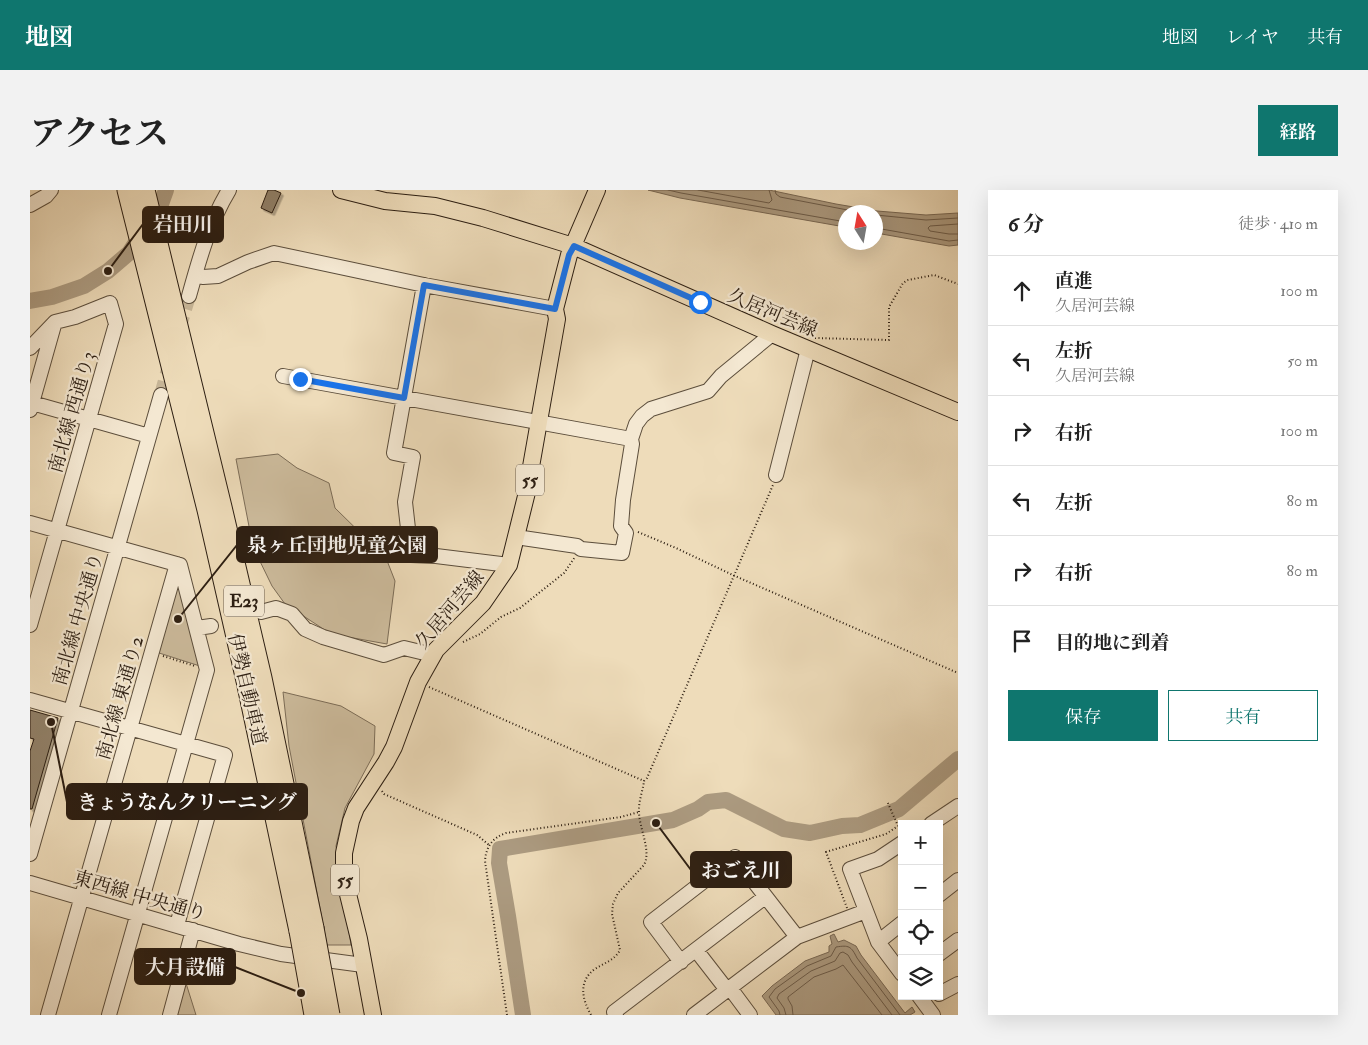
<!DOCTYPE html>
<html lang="ja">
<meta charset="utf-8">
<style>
:root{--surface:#fff;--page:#f2f2f2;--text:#222;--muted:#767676;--line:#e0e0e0;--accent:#0f766e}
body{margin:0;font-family:"IM FELL Double Pica","Noto Serif JP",serif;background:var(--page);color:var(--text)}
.controls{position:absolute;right:15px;bottom:15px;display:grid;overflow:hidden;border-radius:0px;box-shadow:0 5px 20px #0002}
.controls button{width:45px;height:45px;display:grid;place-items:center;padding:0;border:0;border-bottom:1px solid var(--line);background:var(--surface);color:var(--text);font:25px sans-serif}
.compass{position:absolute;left:808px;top:15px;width:45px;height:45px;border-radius:50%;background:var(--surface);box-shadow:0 5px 20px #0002;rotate:349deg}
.stop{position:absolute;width:15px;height:15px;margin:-11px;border:4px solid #1a73e8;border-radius:50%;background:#fff}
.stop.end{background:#1a73e8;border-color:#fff;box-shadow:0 1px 5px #0008}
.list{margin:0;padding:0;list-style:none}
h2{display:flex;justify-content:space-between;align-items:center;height:65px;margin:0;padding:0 20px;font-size:21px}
h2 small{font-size:16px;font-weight:400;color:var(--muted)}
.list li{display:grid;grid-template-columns:32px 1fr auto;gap:15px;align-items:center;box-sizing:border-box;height:70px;padding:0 20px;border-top:1px solid var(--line)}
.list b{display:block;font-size:19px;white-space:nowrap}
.list p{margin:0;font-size:16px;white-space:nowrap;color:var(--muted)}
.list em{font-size:16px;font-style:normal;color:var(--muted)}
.actions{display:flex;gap:10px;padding:15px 20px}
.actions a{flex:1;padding:11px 0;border:1px solid var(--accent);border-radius:0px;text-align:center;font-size:18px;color:var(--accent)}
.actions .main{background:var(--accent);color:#fff}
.icon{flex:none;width:28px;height:28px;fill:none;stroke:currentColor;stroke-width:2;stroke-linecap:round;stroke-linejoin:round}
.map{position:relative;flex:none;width:928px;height:825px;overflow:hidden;border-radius:0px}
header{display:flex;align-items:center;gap:30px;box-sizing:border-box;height:70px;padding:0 25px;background:var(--accent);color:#fff}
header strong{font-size:24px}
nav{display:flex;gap:28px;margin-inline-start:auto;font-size:18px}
.intro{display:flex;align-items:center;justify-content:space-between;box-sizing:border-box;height:120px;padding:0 30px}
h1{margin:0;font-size:35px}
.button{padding:12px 22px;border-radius:0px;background:var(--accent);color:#fff;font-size:18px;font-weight:700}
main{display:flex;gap:30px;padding:0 30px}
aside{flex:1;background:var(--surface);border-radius:0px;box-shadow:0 5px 20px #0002}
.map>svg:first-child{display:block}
.green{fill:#cdbc9d;stroke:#7c6d58}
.water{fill:#ac9b81;stroke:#796955}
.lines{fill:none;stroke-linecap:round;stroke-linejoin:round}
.shore{stroke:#6c5c4a;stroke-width:1}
.river{stroke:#ac9b81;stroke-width:16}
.building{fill:#918169;stroke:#2c1e12;filter:url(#shadow)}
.minor-tunnel{stroke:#c7b698;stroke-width:14;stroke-dasharray:14 7;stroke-linecap:butt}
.minor-casing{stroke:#5c4e3c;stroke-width:16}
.major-casing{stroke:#2c1e12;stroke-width:18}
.highway-casing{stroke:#2c1e12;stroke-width:21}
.path{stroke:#2c1e12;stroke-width:2;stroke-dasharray:1 2.5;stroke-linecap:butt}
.minor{stroke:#f4e8d2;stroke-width:14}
.major{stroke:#eedcba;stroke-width:16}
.highway{stroke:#eedcba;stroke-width:19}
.highway-bridge-casing{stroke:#2c1e12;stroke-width:21;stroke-linecap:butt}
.highway-bridge{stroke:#eedcba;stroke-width:19}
.route{stroke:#1a73e8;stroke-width:6}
.labels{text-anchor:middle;stroke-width:4.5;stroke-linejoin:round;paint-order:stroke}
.shield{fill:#f4e8d2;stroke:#685b4c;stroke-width:1}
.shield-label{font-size:18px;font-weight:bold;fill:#2c1e12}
.street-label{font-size:19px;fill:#2c1e12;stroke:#f4e8d2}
.leader{fill:none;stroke:#2c1e12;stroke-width:2}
.callout-dot{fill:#2c1e12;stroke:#f4e8d2;stroke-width:2}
.callout{fill:#2c1e12;stroke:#2c1e12;stroke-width:2}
.callout-label{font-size:20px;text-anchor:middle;font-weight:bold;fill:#fff}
</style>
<header>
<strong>地図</strong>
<nav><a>地図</a><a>レイヤ</a><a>共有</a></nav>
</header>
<div class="intro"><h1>アクセス</h1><a class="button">経路</a></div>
<main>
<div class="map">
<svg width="928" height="825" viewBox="0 0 928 825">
<defs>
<filter id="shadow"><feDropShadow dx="2.5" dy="2.5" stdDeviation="0" flood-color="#0004"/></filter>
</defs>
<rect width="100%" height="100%" fill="#eedcba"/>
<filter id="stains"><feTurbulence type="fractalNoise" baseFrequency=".004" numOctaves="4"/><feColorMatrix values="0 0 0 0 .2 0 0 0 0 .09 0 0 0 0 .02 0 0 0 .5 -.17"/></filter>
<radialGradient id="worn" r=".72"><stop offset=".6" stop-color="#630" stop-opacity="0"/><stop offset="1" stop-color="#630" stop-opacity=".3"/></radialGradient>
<path class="green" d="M 248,264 L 267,278 L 299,293 L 305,318 L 356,368 L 365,391 L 357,454 L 301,444 L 255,414 L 242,396 L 223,357 L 206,269 Z
M 145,395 L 152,396 L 173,477 L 126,462 Z
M 253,502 L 311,516 L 345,536 L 344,564 L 315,618 L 306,656 L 321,755 L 297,755 L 259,556 Z
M 155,790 L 166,825 L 145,825 Z"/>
<path class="water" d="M 618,0 L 739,0 L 806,14 L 847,21 L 896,25 L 928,23 L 928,55 L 919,56 L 846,43 L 846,22 L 816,22 L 815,37 L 650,8 Z
M 804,744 L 808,752 L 814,750 L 826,756 L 831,765 L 875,823 L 882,817 L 885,822 L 880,825 L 746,825 L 732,806 L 742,796 L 775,771 L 799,762 L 799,756 L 802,754 L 800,746 Z"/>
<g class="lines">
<path class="shore" d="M 638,0 L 651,3 L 816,32
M 668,0 L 739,13 L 742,10 L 739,0
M 745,0 L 746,4 L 750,7 L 828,22
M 846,25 L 896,30 L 928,28
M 928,34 L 900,36 L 898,38 L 900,41 L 919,44 L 928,44
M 846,38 L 919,51 L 928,50
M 750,825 L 749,821 L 739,807 L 745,799 L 777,776 L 801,766 L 806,757 C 819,755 821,756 827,768 L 870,825
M 756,825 L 754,818 L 747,808 L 749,804 L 781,781 L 805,771 L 810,763 L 813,762 L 818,765 L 822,772 L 862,825
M 763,825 L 762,816 L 758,809 L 758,807 L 784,787 L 806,779 L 813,775 L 852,825"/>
<path class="river" d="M 0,111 L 22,107 L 54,96 L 78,81 L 99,63 L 131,14 L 136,0
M 493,825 L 478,726 L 469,673 L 470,659 L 643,630 L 668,619 L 678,612 L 696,610 L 754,639 L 780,643 L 812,636 L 830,635 L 869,619 L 928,569"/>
</g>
<path class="building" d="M 238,0 L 244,0 L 251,3 L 242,23 L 231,18 Z
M 0,520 L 28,528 L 2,619 L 0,619 L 0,561 L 4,549 L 0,548 Z"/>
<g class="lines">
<path class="minor-tunnel" d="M 149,139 L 159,106
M 131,205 L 140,172"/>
<g class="minor-casing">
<path id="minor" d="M 0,15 L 16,6 L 21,0
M 165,85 L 173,87 L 188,86 L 218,72 L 244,63 L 394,95 L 525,119
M 394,95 L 364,263 L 383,267 L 375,312 L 381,365 L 406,366 L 479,375
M 159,106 C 169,70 179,33 199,0
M 0,158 L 25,132 L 45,127 L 80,113 L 86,134 L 0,435
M 253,186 L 601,249
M 2,213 L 119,246
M 0,220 L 24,135
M 746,285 L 778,159
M 0,333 L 150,375 L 177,480 L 79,825
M 486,347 L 547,356 L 551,359 L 592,363 L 596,343 L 591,336 L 593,310 L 602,254 L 601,249 L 606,234 L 612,226 L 621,219 L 678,201 L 691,186 L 742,144
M 231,422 L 246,418 L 262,424 L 275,439 L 293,447 L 354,465 L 374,458 L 403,465
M 167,438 L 181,436
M 0,510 L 195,565 L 147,735
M 901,634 L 928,616
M 872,653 L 848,669 L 820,679 L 848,752 L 872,784
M 0,664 L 131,205
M 0,693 L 209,754 L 251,764 L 333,775
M 909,705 L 928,690
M 848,752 L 872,733
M 666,760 L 697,800
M 909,764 L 928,750
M 651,772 L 621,732 L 705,667 L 767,747
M 700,798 L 720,825
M 909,804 L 928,794
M 889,806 L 903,825
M 18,825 L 147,374
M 140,825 L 163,740
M 586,825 L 584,822 L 735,707
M 664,825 L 767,747 L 836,721"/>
</g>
<g class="major-casing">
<path id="major" d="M 311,0 L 355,11 L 405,16 L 453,28 L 543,56 L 742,144 L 928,222
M 343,825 L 329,749 L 314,688 L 314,663 L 321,631 L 326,618 L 356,572 L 364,557 L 388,492 L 406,460 L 453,413 L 479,375 L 500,290 L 499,288 L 527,129 L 525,119 L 539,65 L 567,0"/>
</g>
<g class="highway-casing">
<path id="highway" d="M 97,0 L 177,320 L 216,491 L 269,741
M 115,0 L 192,317 L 232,488 L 284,738"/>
</g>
<path class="path" d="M 785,148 L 859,150 L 859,117 L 873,93 L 878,90 L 904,85 L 928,94
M 608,342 L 646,358 L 705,386 L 928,483
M 433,452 L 450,444 L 471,427 L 490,418 L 534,383 L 545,367
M 133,466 L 165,476
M 399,497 L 614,591
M 352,601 L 354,604 L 447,645 L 459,655
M 817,718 L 796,662 L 856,644 L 868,636 L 857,611
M 477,825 L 455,671 C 456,657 462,648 476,643 L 591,627 L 609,622
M 561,825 C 552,809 548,791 565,779 C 574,773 585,770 590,760 L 582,724 L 583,714 L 588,703 L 614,675 C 622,660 608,637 609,619 C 609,610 613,600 614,591 L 617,588 L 743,295"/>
<use href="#minor" class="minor"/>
<use href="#major" class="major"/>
<use href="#highway" class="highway"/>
<g class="highway-bridge-casing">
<path id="highway-bridge" d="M 284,738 L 300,825
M 269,741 L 284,825"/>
</g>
<use href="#highway-bridge" class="highway-bridge"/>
</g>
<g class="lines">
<path class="route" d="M 270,189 L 374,208 L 394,95 L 525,119 L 539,65 L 544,56 L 670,112"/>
</g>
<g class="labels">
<g class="shield">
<rect x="486" y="274.5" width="28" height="31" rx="4"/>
<rect x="194" y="395.5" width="40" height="31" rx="4"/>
<rect x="301" y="674.5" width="28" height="31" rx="4"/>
</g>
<g class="shield-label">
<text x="500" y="296">55</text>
<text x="214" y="417">E23</text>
<text x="315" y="696">55</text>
</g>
<g class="street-label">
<text transform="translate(743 122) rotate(23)" y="7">久居河芸線</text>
<text transform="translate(41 222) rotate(-74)" y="7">南北線 西通り3</text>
<text transform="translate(419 419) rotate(-50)" y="7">久居河芸線</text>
<text transform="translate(47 429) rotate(-74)" y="7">南北線 中央通り</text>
<text transform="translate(218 499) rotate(77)" y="7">伊勢自動車道</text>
<text transform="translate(89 508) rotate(-74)" y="7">南北線 東通り2</text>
<text transform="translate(110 705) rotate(16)" y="7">東西線 中央通り</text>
</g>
</g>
<path class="leader" d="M78 81L113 34M148 429L207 355M21 532L37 612M626 633L661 680M271 803L205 777"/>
<g class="callout-dot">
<circle cx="78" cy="81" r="5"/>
<circle cx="148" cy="429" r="5"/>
<circle cx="21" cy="532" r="5"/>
<circle cx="626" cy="633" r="5"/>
<circle cx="271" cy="803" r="5"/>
</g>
<g class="callout">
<rect x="113" y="17" width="80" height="35" rx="5"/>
<rect x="207" y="337" width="200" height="35" rx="5"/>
<rect x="37" y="594" width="240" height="35" rx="5"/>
<rect x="661" y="662" width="100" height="35" rx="5"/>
<rect x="105" y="759" width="100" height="35" rx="5"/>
</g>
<g class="callout-label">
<text x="153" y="41">岩田川</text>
<text x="307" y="362">泉ヶ丘団地児童公園</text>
<text x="157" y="619">きょうなんクリーニング</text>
<text x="711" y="687">おごえ川</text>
<text x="155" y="784">大月設備</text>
</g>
<rect width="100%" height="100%" filter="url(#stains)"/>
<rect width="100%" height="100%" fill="url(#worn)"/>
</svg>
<div class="controls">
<button>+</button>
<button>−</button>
<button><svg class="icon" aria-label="locate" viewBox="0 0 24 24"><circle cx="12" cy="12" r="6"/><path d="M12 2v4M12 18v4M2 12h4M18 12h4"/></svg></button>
<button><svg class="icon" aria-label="layers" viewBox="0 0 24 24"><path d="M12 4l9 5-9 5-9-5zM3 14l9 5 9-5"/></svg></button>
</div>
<svg class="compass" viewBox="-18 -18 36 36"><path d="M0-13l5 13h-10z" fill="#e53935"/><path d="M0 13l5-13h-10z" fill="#767676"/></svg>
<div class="stop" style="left:670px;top:112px"></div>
<div class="stop end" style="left:270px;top:189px"></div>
</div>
<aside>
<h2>6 分<small>徒歩 · 410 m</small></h2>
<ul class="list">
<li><svg class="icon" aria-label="ahead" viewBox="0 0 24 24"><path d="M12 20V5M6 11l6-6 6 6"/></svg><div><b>直進</b><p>久居河芸線</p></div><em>100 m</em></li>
<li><svg class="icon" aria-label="left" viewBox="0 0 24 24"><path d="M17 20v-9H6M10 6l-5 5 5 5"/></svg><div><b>左折</b><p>久居河芸線</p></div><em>50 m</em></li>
<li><svg class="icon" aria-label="right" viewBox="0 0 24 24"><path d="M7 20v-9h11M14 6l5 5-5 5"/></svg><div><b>右折</b></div><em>100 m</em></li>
<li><svg class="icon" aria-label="left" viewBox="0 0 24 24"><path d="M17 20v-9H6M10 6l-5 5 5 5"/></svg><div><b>左折</b></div><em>80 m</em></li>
<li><svg class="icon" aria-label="right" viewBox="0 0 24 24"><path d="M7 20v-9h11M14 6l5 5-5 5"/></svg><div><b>右折</b></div><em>80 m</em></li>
<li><svg class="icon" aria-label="arrive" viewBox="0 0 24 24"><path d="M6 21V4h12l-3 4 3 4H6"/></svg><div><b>目的地に到着</b></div></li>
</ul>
<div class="actions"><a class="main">保存</a><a>共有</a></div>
</aside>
</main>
